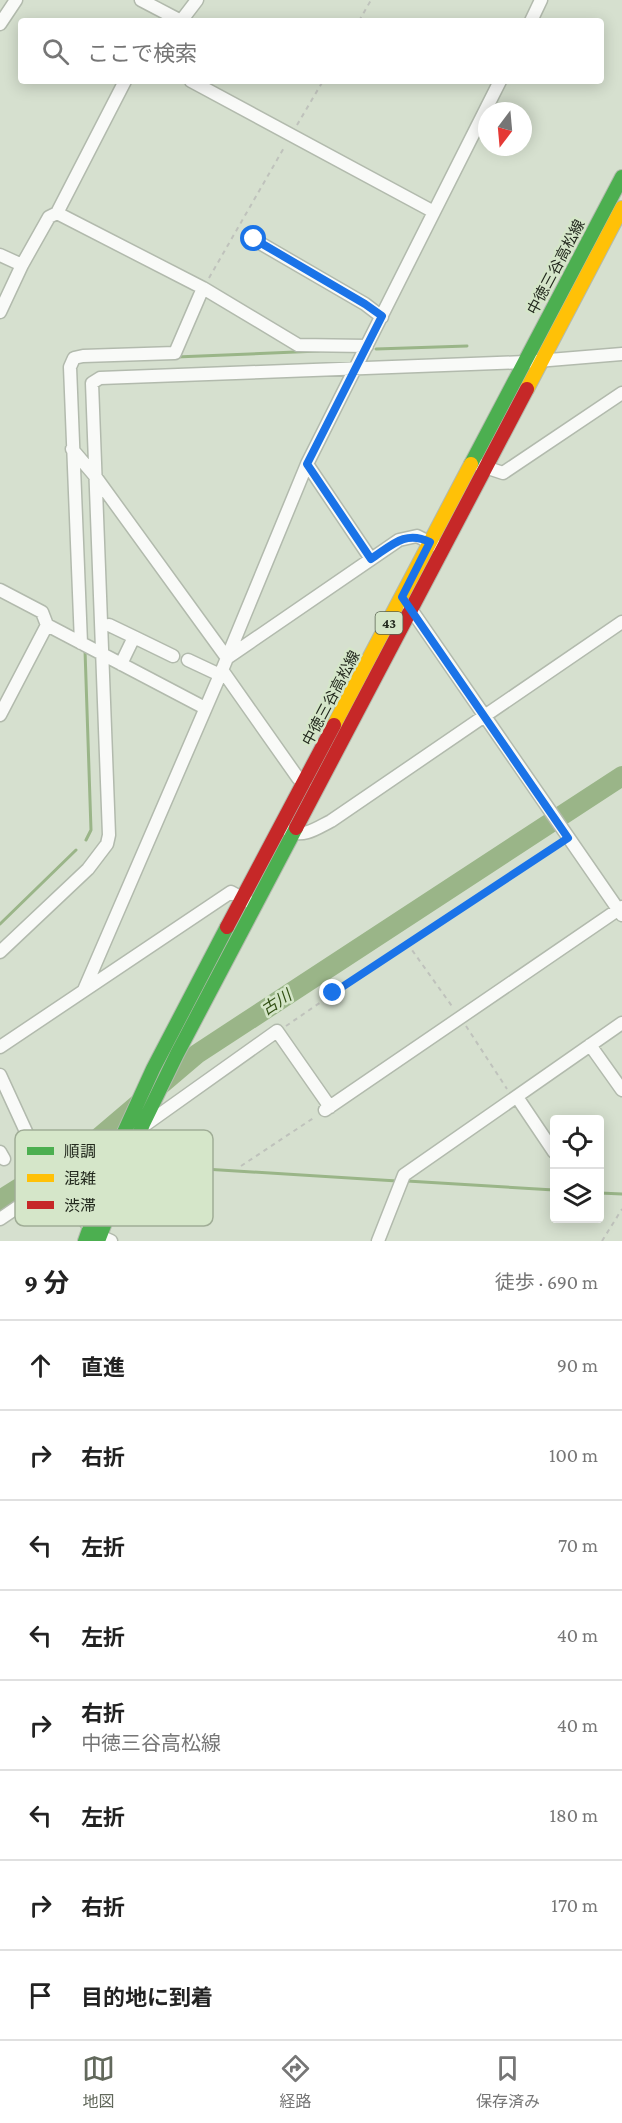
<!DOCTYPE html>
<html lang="ja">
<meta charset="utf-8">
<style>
:root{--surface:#fff;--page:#f6f6f6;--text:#222;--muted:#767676;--line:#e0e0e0;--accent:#62695c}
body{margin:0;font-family:"Crimson Pro","Noto Sans JP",serif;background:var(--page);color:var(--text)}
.controls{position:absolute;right:18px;bottom:18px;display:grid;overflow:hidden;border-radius:6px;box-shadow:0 3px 15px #0003}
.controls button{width:54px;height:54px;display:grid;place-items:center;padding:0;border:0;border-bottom:2px solid var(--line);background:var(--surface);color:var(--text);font:30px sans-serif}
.compass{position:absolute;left:478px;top:102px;width:54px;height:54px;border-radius:50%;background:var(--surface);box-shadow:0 3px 15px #0003;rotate:196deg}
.stop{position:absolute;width:18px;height:18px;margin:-14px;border:4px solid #1a73e8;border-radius:50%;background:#fff}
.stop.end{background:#1a73e8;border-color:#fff;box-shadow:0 2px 6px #0008}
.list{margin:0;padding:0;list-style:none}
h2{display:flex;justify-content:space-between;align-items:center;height:78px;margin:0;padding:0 24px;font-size:26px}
h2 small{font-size:20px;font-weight:400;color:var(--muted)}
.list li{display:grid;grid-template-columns:39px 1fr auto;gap:18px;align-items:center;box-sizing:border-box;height:90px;padding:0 24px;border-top:2px solid var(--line)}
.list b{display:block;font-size:22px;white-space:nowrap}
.list p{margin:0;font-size:20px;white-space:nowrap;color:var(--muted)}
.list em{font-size:20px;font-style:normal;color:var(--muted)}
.icon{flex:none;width:33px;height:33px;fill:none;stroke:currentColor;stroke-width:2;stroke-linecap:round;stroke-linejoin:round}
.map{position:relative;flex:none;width:622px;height:1241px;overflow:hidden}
.search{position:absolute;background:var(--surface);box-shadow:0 3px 15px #0003;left:18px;right:18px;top:18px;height:66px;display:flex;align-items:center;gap:15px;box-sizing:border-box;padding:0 21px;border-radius:6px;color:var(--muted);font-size:22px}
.sheet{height:798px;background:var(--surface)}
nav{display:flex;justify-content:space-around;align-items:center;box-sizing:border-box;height:84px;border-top:2px solid var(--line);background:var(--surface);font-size:16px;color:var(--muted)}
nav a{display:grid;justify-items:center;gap:3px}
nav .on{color:var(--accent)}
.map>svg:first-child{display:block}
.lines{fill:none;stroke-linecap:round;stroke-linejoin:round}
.stream{stroke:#9ab588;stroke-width:3}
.river{stroke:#9ab588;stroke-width:20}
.street-casing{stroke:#b2baad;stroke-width:15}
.fast-casing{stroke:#b2baad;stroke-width:16}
.slow-casing{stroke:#b2baad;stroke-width:16}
.jam-casing{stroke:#b2baad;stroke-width:16}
.path{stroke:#bfc2bc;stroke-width:2;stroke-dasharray:4.5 4.5;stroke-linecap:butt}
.street{stroke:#f9faf8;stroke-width:12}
.fast{stroke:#4caf50;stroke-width:14}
.slow{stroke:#ffc107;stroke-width:14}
.jam{stroke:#c62828;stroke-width:14}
.route{stroke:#1a73e8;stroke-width:8}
.labels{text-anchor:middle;stroke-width:5;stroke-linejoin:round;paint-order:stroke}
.shield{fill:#d5e6c9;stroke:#586251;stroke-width:1.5}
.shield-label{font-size:14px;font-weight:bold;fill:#23291e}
.street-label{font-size:15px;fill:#23291e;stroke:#d5e6c9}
.water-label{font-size:16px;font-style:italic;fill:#325015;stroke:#d5e6c9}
.key{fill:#d5e6c9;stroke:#a0ad96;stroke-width:1.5}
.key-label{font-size:16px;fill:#23291e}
</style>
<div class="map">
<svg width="622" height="1241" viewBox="0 0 622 1241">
<rect width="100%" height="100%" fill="#d6e0cf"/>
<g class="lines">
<path class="stream" d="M 376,349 L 467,346
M 176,357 L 319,351
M 85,650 L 91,830 L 86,840
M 0,924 L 76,850
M 70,1156 L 86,1164
M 141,1165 L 397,1181
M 407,1181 L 554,1190
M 600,1193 L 622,1194"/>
<path class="river" d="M 0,1200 L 97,1139 L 197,1054 L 622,776"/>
<g class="street-casing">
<path id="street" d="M 141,0 L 181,21 L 197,0
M 531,21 L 541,0
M 0,24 L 16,0
M 191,81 L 434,212
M 57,213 L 203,288 L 298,345 L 367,346
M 253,239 L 365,304 L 382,317
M 0,255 L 22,265
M 0,312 L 22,265 L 49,217 L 57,213 L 125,81
M 72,449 L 95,476 L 227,658 L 399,540 L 417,536 L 437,546
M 307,464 L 371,559
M 479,465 L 503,473 L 622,393
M 0,590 L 42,612 L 47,625 L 205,708
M 408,605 L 622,915
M 109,625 L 134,637
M 81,643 L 70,367 L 74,358 L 83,356 L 175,353 L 203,288
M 188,660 L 220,675
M 121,664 L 134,637 L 173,656
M 222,670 L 298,778 L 305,782
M 0,715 L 47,625
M 289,831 C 304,838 317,828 331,821 L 622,622
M 0,952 L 88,869 L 107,844 L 109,835 L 92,383 L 100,378 L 525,362 L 622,354
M 84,990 L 220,675 L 307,464 L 500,81
M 590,1045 L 622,1090
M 0,1047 L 231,892 L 249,902
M 0,1075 L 34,1149 L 89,1227 L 100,1236 L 111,1241
M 517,1097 L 554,1152
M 325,1110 L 622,907
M 145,1125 L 277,1031 L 330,1107
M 0,1152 L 4,1159
M 0,1219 L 56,1181
M 378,1241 L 404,1175 L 622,1023"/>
</g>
<g class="fast-casing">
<path id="fast" d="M 471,464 L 622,177
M 85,1241 L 122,1137 L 153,1069 L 227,927
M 98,1241 L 143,1124 L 177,1054 L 296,828"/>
</g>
<g class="slow-casing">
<path id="slow" d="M 527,389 L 622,208
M 334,725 L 471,464"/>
</g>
<g class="jam-casing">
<path id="jam" d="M 296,828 L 527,389
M 227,927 L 334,725"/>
</g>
<path class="path" d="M 359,21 L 371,0
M 297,125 L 323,81
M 209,278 L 285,146
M 407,943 L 454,1009
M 286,1026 L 407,943 L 558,844
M 466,1026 L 507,1089
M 241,1166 L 315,1117
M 602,1241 L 622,1209"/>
<use href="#street" class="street"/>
<use href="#fast" class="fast"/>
<use href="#slow" class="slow"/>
<use href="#jam" class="jam"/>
</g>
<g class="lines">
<path class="route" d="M 254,239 L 365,304 L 382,316 L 307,464 L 371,559 C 392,545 405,530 430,542 L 402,597 L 568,838 L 333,993"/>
</g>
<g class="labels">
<rect class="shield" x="375.5" y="612" width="27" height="22" rx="4.5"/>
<g class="shield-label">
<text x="389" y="628">43</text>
</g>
<g class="street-label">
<text transform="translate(556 267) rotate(-62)" y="5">中徳三谷高松線</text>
<text transform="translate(331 698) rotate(-62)" y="5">中徳三谷高松線</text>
</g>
<g class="water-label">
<text transform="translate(276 1002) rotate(-33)" y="6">古川</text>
</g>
</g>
<rect x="15" y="1130" width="198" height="96" rx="9" class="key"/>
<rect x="27" y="1147" width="27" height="8" fill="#4caf50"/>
<rect x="27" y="1174" width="27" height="8" fill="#ffc107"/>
<rect x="27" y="1201" width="27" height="8" fill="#c62828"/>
<g class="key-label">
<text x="64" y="1157">順調</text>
<text x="64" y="1184">混雑</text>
<text x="64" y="1211">渋滞</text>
</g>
</svg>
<div class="controls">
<button><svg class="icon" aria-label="locate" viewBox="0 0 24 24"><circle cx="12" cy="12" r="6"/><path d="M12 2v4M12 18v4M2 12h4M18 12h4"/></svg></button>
<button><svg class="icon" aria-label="layers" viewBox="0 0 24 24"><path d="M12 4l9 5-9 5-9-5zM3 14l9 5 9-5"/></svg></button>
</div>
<svg class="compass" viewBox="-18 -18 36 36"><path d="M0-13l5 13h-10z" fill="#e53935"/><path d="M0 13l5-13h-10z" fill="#767676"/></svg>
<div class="stop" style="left:254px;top:239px"></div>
<div class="stop end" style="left:333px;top:993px"></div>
<div class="search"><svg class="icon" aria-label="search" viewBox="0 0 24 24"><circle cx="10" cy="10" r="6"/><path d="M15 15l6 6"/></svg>ここで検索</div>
</div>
<section class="sheet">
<h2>9 分<small>徒歩 · 690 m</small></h2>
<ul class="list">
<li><svg class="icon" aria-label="ahead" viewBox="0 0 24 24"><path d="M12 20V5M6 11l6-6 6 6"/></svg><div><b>直進</b></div><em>90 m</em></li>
<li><svg class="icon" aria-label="right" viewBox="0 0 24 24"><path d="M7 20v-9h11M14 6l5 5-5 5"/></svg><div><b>右折</b></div><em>100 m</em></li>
<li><svg class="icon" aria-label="left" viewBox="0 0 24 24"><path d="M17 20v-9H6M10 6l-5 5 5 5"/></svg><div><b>左折</b></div><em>70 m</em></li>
<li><svg class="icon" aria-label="left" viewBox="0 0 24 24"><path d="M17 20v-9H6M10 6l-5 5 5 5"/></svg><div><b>左折</b></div><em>40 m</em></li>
<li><svg class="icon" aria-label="right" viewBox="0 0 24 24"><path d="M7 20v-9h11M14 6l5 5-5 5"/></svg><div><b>右折</b><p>中徳三谷高松線</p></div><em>40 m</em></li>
<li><svg class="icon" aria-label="left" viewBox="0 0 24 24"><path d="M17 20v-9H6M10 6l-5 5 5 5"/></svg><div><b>左折</b></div><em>180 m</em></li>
<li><svg class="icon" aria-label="right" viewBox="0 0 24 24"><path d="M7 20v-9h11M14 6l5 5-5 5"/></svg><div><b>右折</b></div><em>170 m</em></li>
<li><svg class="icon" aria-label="arrive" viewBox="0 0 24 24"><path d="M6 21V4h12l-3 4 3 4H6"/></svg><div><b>目的地に到着</b></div></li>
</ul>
</section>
<nav>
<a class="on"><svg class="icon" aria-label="map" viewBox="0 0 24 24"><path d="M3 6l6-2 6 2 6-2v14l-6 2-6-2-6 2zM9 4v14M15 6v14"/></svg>地図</a>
<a><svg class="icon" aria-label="directions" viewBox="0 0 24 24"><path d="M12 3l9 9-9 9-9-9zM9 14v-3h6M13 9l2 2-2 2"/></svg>経路</a>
<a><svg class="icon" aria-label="saved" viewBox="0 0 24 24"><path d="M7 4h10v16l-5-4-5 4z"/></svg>保存済み</a>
</nav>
